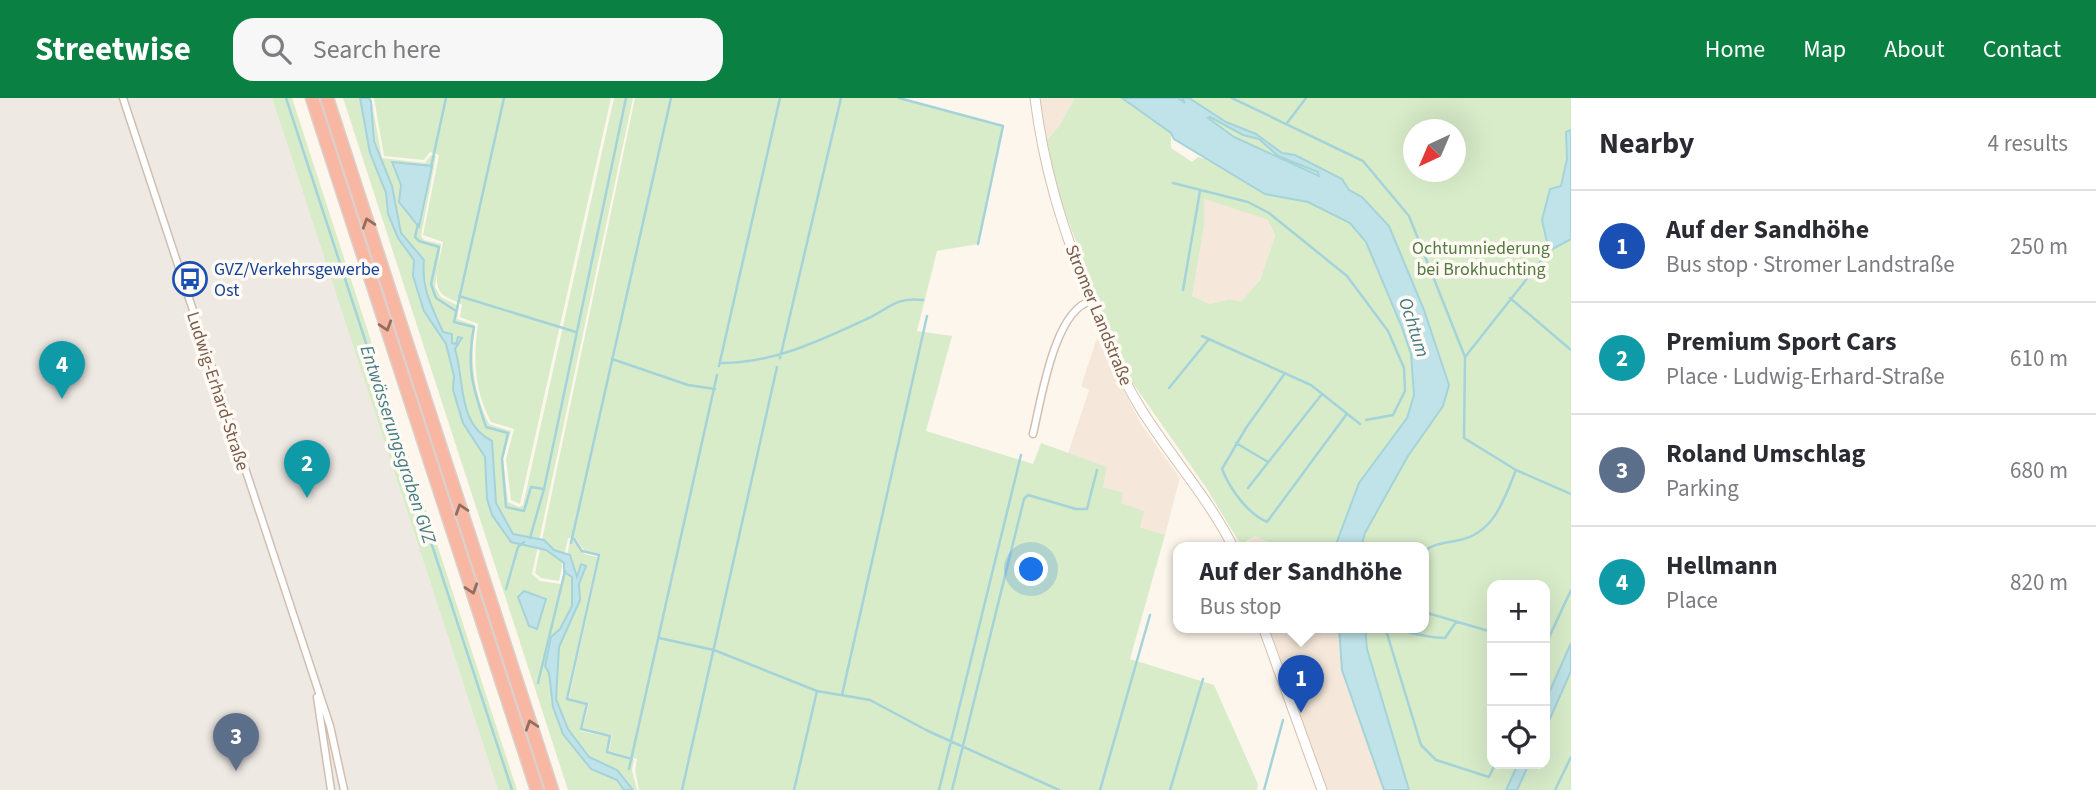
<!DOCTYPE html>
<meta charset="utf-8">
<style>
:root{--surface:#fff;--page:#f7f7f7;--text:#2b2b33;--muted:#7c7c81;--line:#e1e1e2;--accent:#0b8043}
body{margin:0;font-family:"Source Sans 3",sans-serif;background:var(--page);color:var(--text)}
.controls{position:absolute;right:21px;bottom:21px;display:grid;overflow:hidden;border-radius:14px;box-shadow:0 7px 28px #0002}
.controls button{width:63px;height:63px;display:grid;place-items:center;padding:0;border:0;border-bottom:2px solid var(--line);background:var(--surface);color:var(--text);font:35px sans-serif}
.compass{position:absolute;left:1403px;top:21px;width:63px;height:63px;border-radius:50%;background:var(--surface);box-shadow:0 7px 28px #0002;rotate:224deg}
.you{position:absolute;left:1032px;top:472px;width:24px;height:24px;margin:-18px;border:5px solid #fff;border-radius:50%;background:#1a73e8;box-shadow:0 0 0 10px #1a73e833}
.badge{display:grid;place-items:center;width:46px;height:46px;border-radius:50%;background:var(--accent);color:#fff;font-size:23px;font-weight:700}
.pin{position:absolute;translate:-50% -58px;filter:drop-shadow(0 2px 4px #0008)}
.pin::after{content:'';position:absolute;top:37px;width:24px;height:21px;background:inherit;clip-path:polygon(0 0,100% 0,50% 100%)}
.popup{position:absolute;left:1173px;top:444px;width:256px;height:91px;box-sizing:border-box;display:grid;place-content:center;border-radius:14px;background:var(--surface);filter:drop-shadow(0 2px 5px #0005);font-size:23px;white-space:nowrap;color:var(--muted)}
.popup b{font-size:26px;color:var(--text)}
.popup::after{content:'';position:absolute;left:50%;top:100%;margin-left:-14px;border:14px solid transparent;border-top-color:var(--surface)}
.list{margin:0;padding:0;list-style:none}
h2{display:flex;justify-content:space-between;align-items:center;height:91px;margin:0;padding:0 28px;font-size:30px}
h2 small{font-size:23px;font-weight:400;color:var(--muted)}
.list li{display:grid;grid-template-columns:46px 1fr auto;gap:21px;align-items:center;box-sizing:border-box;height:112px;padding:0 28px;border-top:2px solid var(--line)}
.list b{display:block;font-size:26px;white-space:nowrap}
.list p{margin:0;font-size:23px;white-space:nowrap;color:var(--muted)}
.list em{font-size:23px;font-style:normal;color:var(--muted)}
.icon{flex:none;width:38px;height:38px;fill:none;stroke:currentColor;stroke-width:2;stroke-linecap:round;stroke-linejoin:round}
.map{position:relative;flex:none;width:1571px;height:692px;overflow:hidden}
header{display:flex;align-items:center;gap:42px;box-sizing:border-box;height:98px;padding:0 35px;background:var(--accent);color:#fff}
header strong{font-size:33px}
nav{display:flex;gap:38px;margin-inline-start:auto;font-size:24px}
.search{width:490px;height:63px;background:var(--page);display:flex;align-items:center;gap:18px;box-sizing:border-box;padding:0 24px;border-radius:21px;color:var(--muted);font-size:26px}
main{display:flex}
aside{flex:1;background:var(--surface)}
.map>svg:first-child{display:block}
.residential{fill:#f5e8da}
.industrial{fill:#efe9e4}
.green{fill:#d8ecc9;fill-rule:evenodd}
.water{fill:#bfe3e8;stroke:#a5d3da;stroke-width:2;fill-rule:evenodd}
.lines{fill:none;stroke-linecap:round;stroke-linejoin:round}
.stream{stroke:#a5d3da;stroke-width:2.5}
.minor-casing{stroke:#d1beb0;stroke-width:9}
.secondary-casing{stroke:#d6c0b0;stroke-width:11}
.motorway-casing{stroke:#dad1cd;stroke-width:15}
.minor{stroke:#fff;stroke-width:6}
.secondary{stroke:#fff;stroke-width:9}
.motorway{stroke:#f7b7a3;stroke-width:12}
.oneway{stroke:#936e5e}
.labels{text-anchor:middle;stroke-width:7;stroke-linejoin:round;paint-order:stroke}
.park-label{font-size:18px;fill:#537a41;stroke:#fffaf3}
.transit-label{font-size:18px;fill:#164399;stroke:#fffaf3;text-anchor:start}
.street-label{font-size:18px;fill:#7a5c4d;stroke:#fffaf3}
.water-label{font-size:19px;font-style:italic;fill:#437c86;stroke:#fffaf3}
</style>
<header>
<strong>Streetwise</strong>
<div class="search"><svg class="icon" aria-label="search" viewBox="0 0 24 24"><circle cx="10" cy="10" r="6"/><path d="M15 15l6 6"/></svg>Search here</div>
<nav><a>Home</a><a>Map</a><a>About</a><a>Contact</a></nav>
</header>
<main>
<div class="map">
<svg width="1571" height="692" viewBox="0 0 1571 692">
<rect width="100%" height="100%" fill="#fdf6ec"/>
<path class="residential" d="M 1040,0 L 1075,0 L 1059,28 L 1047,42 Z
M 1204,101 L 1268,122 L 1275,139 L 1260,182 L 1241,205 L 1229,201 L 1210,206 L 1191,198 L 1204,128 Z
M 1097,240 L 1141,326 L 1180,380 L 1165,437 L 1140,429 L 1121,405 L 1068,355 L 1089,292 L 1081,288 Z
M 1255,438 L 1278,449 L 1242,449 Z
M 1269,529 L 1339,529 L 1342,572 L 1384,692 L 1326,692 Z"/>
<path class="industrial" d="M 0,0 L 272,0 L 498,692 L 0,692 Z"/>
<path class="green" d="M 272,0 L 292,0 L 517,692 L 498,692 Z
M 343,0 L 371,0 L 382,60 L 425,65 L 431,57 L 436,58 L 421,138 L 424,142 L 441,146 L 435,189 L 441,199 L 459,208 L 457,221 L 475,227 C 470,262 473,294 489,326 L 511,333 L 503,361 L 508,404 L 519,409 L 523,407 L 614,0 L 633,0 L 532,476 L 540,483 L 561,486 L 570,443 L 574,443 L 584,456 L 597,459 L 566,601 L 586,607 L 580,633 L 609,639 L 606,655 L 634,662 L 632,672 L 637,692 L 568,692 Z
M 374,0 L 611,0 L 520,406 L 511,402 L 506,361 L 514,331 L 491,324 C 474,292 473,260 478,226 L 460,219 L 462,207 C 456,203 446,200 442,196 C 431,185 441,157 443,144 L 423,137 L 439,57 L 430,54 L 424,62 L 384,58 Z
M 635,0 L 901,0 L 1003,28 L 978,146 L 937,153 L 917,233 L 952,238 L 926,333 L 1033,366 L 1041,345 L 1107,369 L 1103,389 L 1123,395 L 1121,405 L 1144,413 L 1140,429 L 1165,437 L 1130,561 L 1214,587 L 1258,686 L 1257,692 L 639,692 L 635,672 L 637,661 L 609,653 L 612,637 L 582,632 L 589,606 L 569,600 L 600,457 L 585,453 L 576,441 L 568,440 L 559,483 L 541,480 L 535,475 Z
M 1075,0 L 1122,0 L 1171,35 L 1171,50 L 1192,64 L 1198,59 L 1205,61 L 1265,96 L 1308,104 L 1350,125 L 1366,144 L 1401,227 L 1411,256 L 1414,297 L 1407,320 L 1359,385 L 1335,449 L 1278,449 L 1255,438 L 1241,447 L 1207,391 L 1125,274 L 1059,98 L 1047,42 L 1059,28 ZM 1204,101 L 1268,122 L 1275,138 L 1260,182 L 1241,204 L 1229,201 L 1210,206 L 1192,198 L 1204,128 Z
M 1138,0 L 1571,0 L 1571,692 L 1390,692 L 1348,529 L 1424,529 L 1424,449 L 1344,449 L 1413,323 L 1418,247 L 1362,127 ZM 1414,32 L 1456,32 L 1456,74 L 1414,74 ZM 1492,487 L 1545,487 L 1545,666 L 1492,666 Z"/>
<path class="water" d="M 360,0 L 369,0 L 371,4 L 374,43 L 392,88 L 401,135 L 424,162 C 421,191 432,209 443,234 L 452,236 L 452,245 L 456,246 L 458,239 L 462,240 L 455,251 C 465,283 457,326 492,343 L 496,405 L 513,436 L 544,442 L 554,452 L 570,457 L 577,479 L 581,466 L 586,468 L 579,486 L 580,502 L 559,549 L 556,601 L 568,631 L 589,659 L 617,672 L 633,692 L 624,692 L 617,682 L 591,671 L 563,636 L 553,609 L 549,575 L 545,568 L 551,539 L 560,531 L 572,508 L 572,479 L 564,474 L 564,465 L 546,452 L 511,444 L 492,417 L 487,401 L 485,359 L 463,325 L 453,292 L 454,278 L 446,246 L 424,213 L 413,178 L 414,162 L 398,140 L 388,116 L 386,95 L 370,55 Z
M 1122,0 L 1178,0 L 1185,5 L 1182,0 L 1189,0 L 1226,24 L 1256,36 L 1282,55 L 1295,57 L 1342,81 L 1349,92 L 1362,99 L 1389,128 L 1424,212 L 1449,287 L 1443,308 L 1408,358 L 1365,435 L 1361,449 L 1335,449 L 1359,385 L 1407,320 L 1414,297 L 1411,256 L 1401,227 L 1366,144 L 1350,125 L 1308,104 L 1265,96 L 1174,41 L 1171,35 ZM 1210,19 L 1243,37 L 1259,41 L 1278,58 L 1318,74 L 1319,78 L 1234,39 L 1208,20 Z
M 1571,32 L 1571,141 L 1549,153 L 1542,122 L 1550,91 L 1561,88 L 1567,61 L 1566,34 Z
M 392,64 L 432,68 L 419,129 L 399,104 L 401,87 Z
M 524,493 L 546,501 L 537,531 L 529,528 L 518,499 Z
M 1339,529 L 1365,529 L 1367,551 L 1409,692 L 1384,692 L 1342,572 Z
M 1571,545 L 1571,573 L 1545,632 L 1545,604 Z
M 1518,666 L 1529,666 L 1517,692 L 1506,692 Z"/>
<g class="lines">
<path class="stream" d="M 286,0 L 512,692
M 504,0 L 454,224 L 474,229 C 466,270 473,290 486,329 L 508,335 L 502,361 L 506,409 L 524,413 L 531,389 L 544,391
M 899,0 L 1003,28 L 978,146
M 1232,0 L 1363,63 L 1409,118 L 1465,259
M 1287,25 L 1306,0
M 431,69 L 446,0
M 1173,85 L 1248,104 L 1269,115 L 1347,178 L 1388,233 L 1404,270 L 1405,293 L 1393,317 L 1366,322
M 418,126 L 415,139 L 419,143 L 439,149 L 431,186 L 436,200 L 456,213
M 1549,153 L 1465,259 L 1464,340 L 1516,372 L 1571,396
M 1183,192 L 1200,93
M 459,198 L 576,234
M 1510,200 L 1571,252
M 1202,238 L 1311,287 L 1360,326
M 780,260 L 841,0
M 612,261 L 688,287 L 715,291
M 720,265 C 772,266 822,242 869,220 C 891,209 896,199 923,202
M 719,268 L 780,0
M 1285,275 L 1246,330 L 1222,371 C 1230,391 1247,415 1267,424 L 1346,317
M 1169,290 L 1209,241
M 1236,345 L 1268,364
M 1248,390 L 1322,296
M 530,440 L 544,391 L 626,0
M 574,441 L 582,453 L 599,457 L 567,601 L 587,606 L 581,631 L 610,638 L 607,654 L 632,661
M 571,445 L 671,0
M 1424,454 C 1433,445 1446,445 1460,442 C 1495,434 1504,401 1516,372
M 506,491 L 518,449 L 524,444
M 1424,514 L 1492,534
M 1385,529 L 1421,647 L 1436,662 L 1489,679 L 1495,666
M 1397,529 C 1404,535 1435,540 1445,540 L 1456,524
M 659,540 L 714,552 L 817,593 L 870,602 L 928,633 L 1059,692
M 1545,548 L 1571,492
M 538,585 L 565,473
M 842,597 L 927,218
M 629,671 L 717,277
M 682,692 L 777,269
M 794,692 L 817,593
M 939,692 L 1021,357
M 952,692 L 1024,401 L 1028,397 L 1076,411 L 1087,411 L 1097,372
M 1100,692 L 1150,517
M 1170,692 L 1203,581
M 1264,692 L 1283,622
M 1555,692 L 1571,659"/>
<g class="minor-casing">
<path id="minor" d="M 123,0 L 330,628 L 344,692
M 1033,336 C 1041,303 1054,212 1091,203
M 317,599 L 331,692"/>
</g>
<g class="secondary-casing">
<path id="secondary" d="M 1035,0 C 1044,72 1062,128 1088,195 C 1103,235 1118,274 1141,311 C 1170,358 1208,399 1233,449
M 1263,529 L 1322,692"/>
</g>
<g class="motorway-casing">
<path id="motorway" d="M 312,0 L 537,692
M 327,0 L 552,692"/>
</g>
<use href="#minor" class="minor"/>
<use href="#secondary" class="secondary"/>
<use href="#motorway" class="motorway"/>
</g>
<defs><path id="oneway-chevron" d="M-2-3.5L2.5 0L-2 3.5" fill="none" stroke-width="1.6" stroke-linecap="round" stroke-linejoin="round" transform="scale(1.75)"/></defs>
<g class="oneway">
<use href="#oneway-chevron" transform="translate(368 125) rotate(-108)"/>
<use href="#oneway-chevron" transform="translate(386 228) rotate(72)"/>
<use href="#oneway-chevron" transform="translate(461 411) rotate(-108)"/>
<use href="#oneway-chevron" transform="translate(472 491) rotate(72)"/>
<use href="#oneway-chevron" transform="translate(531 627) rotate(-108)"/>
</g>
<defs>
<g id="bus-ring" transform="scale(1.75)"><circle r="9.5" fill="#fffaf3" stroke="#1a4fb4" stroke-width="1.5"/><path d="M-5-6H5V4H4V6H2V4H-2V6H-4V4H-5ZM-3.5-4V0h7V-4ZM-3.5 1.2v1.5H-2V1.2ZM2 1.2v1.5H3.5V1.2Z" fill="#1a4fb4"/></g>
</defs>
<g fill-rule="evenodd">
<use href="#bus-ring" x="190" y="181"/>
</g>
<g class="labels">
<g class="park-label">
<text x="1481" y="156">Ochtumniederung<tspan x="1481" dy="21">bei Brokhuchting</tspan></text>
</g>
<g class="transit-label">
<text x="214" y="177">GVZ/Verkehrsgewerbe<tspan x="214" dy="21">Ost</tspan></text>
</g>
<g class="street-label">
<text transform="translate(1099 217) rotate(68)" y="6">Stromer Landstraße</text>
<text transform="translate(218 293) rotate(72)" y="6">Ludwig-Erhard-Straße</text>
</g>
<g class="water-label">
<text transform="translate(1415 229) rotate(72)" y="7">Ochtum</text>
<text transform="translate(399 346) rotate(72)" y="7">Entwässerungsgraben GVZ</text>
</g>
</g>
</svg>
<div class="controls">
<button>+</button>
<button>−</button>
<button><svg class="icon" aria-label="locate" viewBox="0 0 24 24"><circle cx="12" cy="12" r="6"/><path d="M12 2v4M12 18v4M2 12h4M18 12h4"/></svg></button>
</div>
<svg class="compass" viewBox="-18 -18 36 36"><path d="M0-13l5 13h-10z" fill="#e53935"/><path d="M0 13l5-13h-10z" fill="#7c7c81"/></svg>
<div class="you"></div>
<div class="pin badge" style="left:1301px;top:615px;background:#1a4fb4">1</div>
<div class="popup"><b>Auf der Sandhöhe</b>Bus stop</div>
<div class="pin badge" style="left:307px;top:400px;background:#0f9aa8">2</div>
<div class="pin badge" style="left:236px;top:673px;background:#5c6f8a">3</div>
<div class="pin badge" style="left:62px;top:301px;background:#0f9aa8">4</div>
</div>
<aside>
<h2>Nearby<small>4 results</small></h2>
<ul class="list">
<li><span class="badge" style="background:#1a4fb4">1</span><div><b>Auf der Sandhöhe</b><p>Bus stop · Stromer Landstraße</p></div><em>250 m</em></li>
<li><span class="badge" style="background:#0f9aa8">2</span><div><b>Premium Sport Cars</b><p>Place · Ludwig-Erhard-Straße</p></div><em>610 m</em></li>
<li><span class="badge" style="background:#5c6f8a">3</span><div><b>Roland Umschlag</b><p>Parking</p></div><em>680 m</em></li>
<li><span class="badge" style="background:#0f9aa8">4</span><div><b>Hellmann</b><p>Place</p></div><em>820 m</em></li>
</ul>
</aside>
</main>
